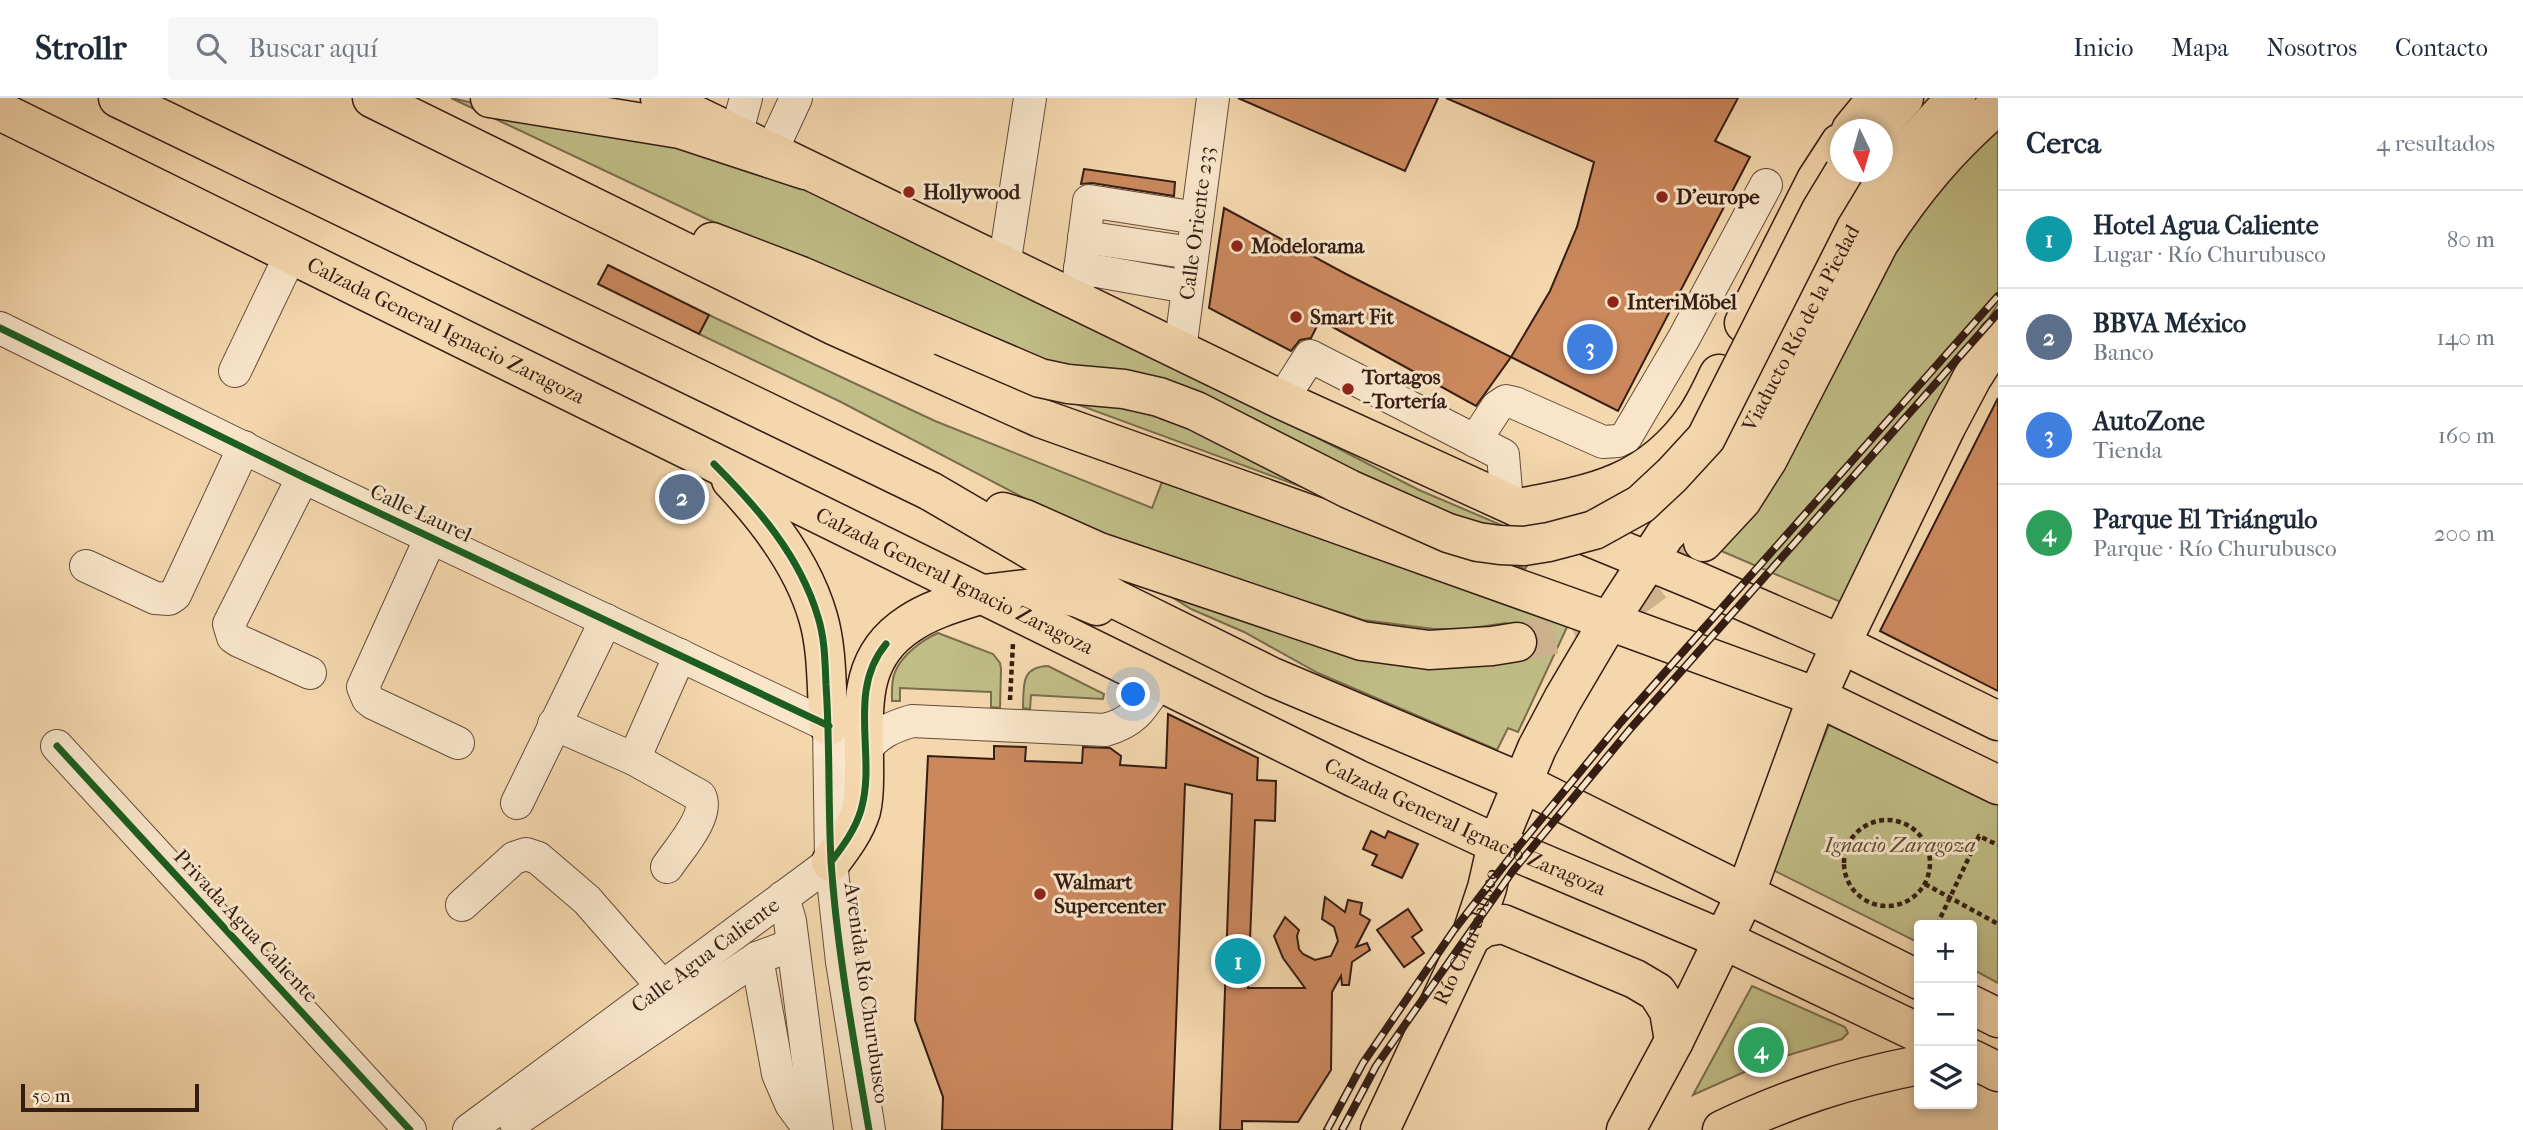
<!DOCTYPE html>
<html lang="es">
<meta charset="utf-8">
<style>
:root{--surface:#fff;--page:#f6f6f7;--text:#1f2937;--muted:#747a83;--line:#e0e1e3;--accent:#db2777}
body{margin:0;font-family:"IM FELL French Canon",serif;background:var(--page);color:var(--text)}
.controls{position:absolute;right:21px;bottom:21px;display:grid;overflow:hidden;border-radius:7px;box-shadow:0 4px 10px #0003}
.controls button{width:63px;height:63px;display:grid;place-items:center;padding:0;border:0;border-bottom:2px solid var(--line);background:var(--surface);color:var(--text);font:35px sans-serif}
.compass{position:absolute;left:1830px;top:21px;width:63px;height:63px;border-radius:50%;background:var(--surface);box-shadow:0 4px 10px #0003;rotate:175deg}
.scale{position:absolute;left:21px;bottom:18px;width:178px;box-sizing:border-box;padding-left:7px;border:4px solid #351d13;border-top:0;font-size:19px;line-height:24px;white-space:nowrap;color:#351d13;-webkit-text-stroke:5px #f8e5ca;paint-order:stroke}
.you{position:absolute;left:1134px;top:597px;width:24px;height:24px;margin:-18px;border:5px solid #fff;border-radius:50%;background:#1a73e8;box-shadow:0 0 0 10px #1a73e833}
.badge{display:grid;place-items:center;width:46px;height:46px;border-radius:50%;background:var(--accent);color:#fff;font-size:23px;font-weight:700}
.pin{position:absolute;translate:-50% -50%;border:4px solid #fff;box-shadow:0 2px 7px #0006}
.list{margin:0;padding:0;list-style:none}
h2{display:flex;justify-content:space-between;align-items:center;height:91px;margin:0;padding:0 28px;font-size:30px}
h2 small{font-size:23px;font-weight:400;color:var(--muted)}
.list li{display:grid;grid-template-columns:46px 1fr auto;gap:21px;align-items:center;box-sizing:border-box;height:98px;padding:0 28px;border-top:2px solid var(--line)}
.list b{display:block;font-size:26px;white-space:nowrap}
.list p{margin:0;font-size:23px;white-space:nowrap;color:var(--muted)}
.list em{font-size:23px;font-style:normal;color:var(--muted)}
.icon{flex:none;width:38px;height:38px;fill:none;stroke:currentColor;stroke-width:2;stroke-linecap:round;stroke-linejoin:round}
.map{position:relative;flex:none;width:1998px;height:1032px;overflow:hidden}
header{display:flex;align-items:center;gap:42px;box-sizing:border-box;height:98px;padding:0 35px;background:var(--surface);border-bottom:2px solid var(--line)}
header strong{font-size:33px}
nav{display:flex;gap:38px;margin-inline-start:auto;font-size:24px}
.search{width:490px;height:63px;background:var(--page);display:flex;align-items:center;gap:18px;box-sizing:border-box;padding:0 24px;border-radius:7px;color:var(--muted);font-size:26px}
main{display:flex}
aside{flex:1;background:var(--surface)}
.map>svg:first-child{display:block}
.green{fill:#c0bd86;stroke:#7a6d4c;stroke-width:2}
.building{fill:#cb885d;stroke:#351d13;stroke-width:2}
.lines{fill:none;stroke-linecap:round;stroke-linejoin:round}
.highway-tunnel{stroke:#ceb28e;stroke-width:38;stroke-dasharray:38 19;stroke-linecap:butt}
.minor-casing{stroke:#654c3a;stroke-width:34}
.major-casing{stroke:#351d13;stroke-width:41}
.highway-casing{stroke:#351d13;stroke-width:41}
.path{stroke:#351d13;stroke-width:4.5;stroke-dasharray:5 3.5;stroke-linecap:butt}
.minor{stroke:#f8e5ca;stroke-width:32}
.major{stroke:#f4d7ad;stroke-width:38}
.highway{stroke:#f4d7ad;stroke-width:38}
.rail-casing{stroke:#351d13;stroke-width:8}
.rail{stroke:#f8e5ca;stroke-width:5;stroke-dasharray:16;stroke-linecap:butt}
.highway-bridge-casing{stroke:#351d13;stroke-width:41;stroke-linecap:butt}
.highway-bridge{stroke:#f4d7ad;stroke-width:38}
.cycleway-casing{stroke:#f8e5ca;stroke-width:11}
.cycleway{stroke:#1b5e20;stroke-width:7}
.poi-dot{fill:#8f2418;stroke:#f8e5ca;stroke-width:2.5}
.labels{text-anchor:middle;stroke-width:6;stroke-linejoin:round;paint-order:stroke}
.poi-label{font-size:21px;font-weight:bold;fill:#351d13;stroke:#f8e5ca;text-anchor:start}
.street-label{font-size:21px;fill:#351d13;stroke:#f8e5ca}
.park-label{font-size:21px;font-style:italic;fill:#5f4d36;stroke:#f8e5ca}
</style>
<header>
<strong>Strollr</strong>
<div class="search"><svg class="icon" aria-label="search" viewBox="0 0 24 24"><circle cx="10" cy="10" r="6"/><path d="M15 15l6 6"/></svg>Buscar aquí</div>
<nav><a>Inicio</a><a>Mapa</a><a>Nosotros</a><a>Contacto</a></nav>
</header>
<main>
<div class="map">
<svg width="1998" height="1032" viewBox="0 0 1998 1032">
<rect width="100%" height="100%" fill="#f4d7ad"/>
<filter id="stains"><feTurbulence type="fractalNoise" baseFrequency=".00286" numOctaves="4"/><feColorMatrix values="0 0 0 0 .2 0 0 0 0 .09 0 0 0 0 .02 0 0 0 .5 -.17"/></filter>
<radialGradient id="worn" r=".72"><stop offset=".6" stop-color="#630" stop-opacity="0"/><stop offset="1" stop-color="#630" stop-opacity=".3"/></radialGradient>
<path class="green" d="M 451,0 L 779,72 L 1214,287 L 1419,392 L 1506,429 L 1532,460 L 1525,471 L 1049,296 L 1063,270 L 709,122 Z
M 1998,22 L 1998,206 L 1982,231 L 1843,505 L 1719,452 L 1895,148 Z
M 709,217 L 935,323 L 1152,410 L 1162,384 L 1568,527 L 1518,634 L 1508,630 L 1497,652 L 1318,575 L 1244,534 L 1191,511 L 1159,491 L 1521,558 L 1554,549 L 1506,525 L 1466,531 L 1434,531 L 1363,522 L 1135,449 L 1041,409 L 841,304 L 699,236 Z
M 938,535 L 993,556 L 1000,565 L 1001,571 L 1000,610 L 991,609 L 991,594 L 900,590 L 900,603 L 892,603 C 892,594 891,583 895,574 C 902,557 922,542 938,535 Z
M 1048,568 L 1104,596 L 1103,601 L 1031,597 L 1030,611 L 1023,610 C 1024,588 1020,569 1048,568 Z
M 1829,627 L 1998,704 L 1998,885 L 1972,871 L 1972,827 L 1919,827 L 1919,845 L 1771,771 Z
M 1752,888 L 1845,929 L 1848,935 L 1842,941 L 1769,963 L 1693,997 Z"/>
<path class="building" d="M 1238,0 L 1438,0 L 1405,73 Z
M 1446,0 L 1738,0 L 1715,43 L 1750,59 L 1618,313 L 1511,259 L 1550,193 L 1577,129 L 1594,64 Z
M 1084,71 L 1175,84 L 1174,98 L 1092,85 L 1081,86 Z
M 1224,110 L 1346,176 L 1511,259 L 1476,308 L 1320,222 L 1311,240 L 1300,242 L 1291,253 L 1209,210 Z
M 608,167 L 709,217 L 699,236 L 598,186 Z
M 1998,300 L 1998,593 L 1880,533 Z
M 1168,616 L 1258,660 L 1257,682 L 1276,683 L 1275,723 L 1255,722 L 1248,890 L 1305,890 L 1283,860 L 1274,838 L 1285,819 L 1299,832 L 1297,838 L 1299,851 L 1303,856 L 1315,862 L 1331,858 L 1338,843 L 1334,829 L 1322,821 L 1325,799 L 1345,814 L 1348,802 L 1362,805 L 1360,816 L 1370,822 L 1356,849 L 1367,845 L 1370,852 L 1352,864 L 1349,887 L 1342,887 L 1341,878 L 1332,894 L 1331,972 L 1298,1024 L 1242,1023 L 1242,1032 L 1220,1032 L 1232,696 L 1185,686 L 1172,1032 L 942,1032 L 943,999 L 915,922 L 928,658 L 994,661 L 994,648 L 1026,649 L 1025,663 L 1082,665 L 1083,649 L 1110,650 L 1121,658 L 1120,667 L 1166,670 Z
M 1371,733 L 1385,740 L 1388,733 L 1418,746 L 1402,780 L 1372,767 L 1377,757 L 1363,751 Z
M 1408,811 L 1422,832 L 1412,839 L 1424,855 L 1404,869 L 1377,832 Z"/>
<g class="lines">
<path class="highway-tunnel" d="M 1517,544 C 1536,540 1556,538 1574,531 C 1624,513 1664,478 1703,444"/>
<g class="minor-casing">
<g id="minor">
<path d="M 736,37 L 746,0"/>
<path d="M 771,54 L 796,0"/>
<path d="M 1084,139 L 1192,155"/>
<path d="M 1004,168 L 1030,0"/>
<path d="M 1080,170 L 1187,189"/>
<path d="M 1076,203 L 1089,103 L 1197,120"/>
<path d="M 0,230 L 303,379 L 829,628 L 831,764 L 842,864 L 869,1032"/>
<path id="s1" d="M 1180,252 L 1213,0"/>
<path d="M 235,273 L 291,156"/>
<path d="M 1282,302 L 1310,258 L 1503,357 L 1507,405"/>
<path d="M 1475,343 L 1497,309 L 1506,303 L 1515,305 L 1603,344 L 1618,343 L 1626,339 L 1684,240 L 1766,87"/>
<path d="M 303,379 L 229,526 L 233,539 L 239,543 L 310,575"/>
<path d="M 431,439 L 363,589 L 368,601 L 373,605 L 458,645"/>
<path d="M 86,468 L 155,500 L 169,501 L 175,497 L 244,349"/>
<path d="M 554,626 L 634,661 L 700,698 C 710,718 678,752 667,769"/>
<path d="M 57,648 L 410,1032"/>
<path d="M 864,653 C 877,636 891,629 912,623 L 1105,632 C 1135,624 1142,610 1158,585"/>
<path d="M 634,661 L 680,557"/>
<path d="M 517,705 L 606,522"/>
<path d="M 783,799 L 790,823 L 817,1032"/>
<path d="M 462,807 L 514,760 L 526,756 L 538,760 L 587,802 L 663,889"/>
<path d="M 757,860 L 778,976 L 791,1006 L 810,1032"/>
<path d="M 515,1023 L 757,860 L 792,847"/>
<path id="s2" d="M 469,1032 L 831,764"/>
</g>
</g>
<g class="major-casing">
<g id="major">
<path d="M 660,0 L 1282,302 L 1519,410 L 1699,484 L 1841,546 L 1998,623"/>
<path id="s3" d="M 0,13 L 1357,681 L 1497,746 L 1724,842 L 1919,935"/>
<path d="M 1851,32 L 1877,0"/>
<path d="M 1744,225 L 1816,82 L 1840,45"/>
<path d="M 731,382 C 768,421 803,467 818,519 C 828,553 826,592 829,628"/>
<path d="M 1519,410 C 1594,396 1650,386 1696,319 C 1705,306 1712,290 1719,276"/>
<path d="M 1609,523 L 1817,599 L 1998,687"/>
<path d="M 1523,685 L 1919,882"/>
<path d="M 831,764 C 843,748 855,732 861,713 C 865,698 864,680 864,665 C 864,610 857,560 909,526 C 931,511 958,504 983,496"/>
<path d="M 1471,838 L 1485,829 L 1503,826 L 1635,881 L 1657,894 L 1669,913 L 1674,943"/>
<path d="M 1972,907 L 1998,920"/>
<path d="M 1972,961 L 1998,974"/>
<path id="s4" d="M 1380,1032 L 1471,838 L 1487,790 L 1497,746 L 1537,650 L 1563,601 L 1609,523 L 1665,437 L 1710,391 L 1736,354 L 1851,134 L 1878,88 L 1902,58 L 1956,0"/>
<path d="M 1626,1032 L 1674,943 L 1745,797 L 1817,599 L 1841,546 L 1946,329 L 1972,280 L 1998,239"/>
<path d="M 1722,1032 C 1789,1000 1847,981 1919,967"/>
</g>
</g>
<g class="highway-casing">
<path id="highway" d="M 118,0 L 930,393 L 1115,501 L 1272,579 L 1523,685
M 372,0 L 835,228 L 1040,320 L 1609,523
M 490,0 L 680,31 L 805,72
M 1875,32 L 1904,0
M 712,144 L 801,178 L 942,238
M 1003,414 L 1025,421 L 1099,454 L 1362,543 L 1429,552 L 1492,548 L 1517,544
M 1703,444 L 1742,402 L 1768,361 L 1879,145 C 1914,91 1949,49 1998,7
M 983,496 L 1034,490 L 1078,500 L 1097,508"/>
</g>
<path class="path" d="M 1010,602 L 1013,545
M1844 765a43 43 0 1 1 86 0a43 43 0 1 1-86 0Z
M 1925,786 L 1998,826
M 1937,827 L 1979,738 L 1998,747"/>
<use href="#minor" class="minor"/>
<use href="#major" class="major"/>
<use href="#highway" class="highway"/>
<g class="rail-casing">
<path id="rail" d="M 1327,1032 L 1363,965 L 1454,832 L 1519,748 L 1621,624 L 1998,198
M 1342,1032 L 1376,968 L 1512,774 L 1631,630 L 1998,215"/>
</g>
<use href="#rail" class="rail"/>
<g class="highway-bridge-casing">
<path id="highway-bridge" d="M 942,238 L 1040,280 L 1068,286 L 1124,291 L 1159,299 L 1196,313 L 1349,391 L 1448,435 L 1478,444 L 1500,447 L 1524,448 L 1549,444 L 1594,432 L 1641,406 L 1672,377 L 1706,340 L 1821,112 L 1844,74"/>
</g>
<use href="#highway-bridge" class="highway-bridge"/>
<g class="cycleway-casing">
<path id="cycleway" d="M 0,230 L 303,379 L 829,628
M 714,366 C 758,410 800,458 818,519 C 825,541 825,565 826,587 C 830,646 828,705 831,763 C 837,853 854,943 869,1032
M 57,648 L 410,1032
M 831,764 C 843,748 855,732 861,712 C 877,658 846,594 886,546"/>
</g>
<use href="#cycleway" class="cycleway"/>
</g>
<g class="poi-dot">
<circle cx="909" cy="94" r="7"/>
<circle cx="1662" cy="99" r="7"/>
<circle cx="1237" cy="148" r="7"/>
<circle cx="1613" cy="204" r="7"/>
<circle cx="1296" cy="219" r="7"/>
<circle cx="1348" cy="291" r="7"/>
<circle cx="1040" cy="796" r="7"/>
</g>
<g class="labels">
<g class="poi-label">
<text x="923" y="101">Hollywood</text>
<text x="1676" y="106">D'europe</text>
<text x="1251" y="155">Modelorama</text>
<text x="1627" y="211">InteriMöbel</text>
<text x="1310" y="226">Smart Fit</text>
<text x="1362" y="286">Tortagos<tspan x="1362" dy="24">- Tortería</tspan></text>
<text x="1054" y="791">Walmart<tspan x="1054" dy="24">Supercenter</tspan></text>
</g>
<g class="street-label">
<text dy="7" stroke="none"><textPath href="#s1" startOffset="128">Calle Oriente 233</textPath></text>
<text dy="7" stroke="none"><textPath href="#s4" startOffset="912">Viaducto Río de la Piedad</textPath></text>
<text dy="7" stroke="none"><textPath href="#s3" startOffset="497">Calzada General Ignacio Zaragoza</textPath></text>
<text transform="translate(421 415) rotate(25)" y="7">Calle Laurel</text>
<text dy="7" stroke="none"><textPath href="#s3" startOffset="1064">Calzada General Ignacio Zaragoza</textPath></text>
<text dy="7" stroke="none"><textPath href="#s3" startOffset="1631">Calzada General Ignacio Zaragoza</textPath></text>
<text transform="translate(246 828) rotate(47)" y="7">Privada Agua Caliente</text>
<text dy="7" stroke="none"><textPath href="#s4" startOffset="212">Río Churubusco</textPath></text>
<text dy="7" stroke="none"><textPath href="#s2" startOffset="294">Calle Agua Caliente</textPath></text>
<text transform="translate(867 895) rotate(82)" y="7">Avenida Río Churubusco</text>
</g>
<g class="park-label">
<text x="1900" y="754">Ignacio Zaragoza</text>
</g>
</g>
<rect width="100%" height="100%" filter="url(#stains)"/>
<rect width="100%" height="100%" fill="url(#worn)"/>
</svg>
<div class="controls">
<button>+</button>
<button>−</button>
<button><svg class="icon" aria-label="layers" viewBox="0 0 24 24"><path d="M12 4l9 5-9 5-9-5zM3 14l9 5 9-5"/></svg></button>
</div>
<svg class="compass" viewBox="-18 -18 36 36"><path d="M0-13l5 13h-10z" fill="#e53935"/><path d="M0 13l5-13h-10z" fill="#747a83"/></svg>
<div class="scale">50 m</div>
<div class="you"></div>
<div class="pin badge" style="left:1238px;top:863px;background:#0f9aa8">1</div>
<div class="pin badge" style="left:682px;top:399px;background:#5c6f8a">2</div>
<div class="pin badge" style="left:1590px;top:249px;background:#3f7fe0">3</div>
<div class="pin badge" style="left:1761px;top:952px;background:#2e9e5b">4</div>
</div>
<aside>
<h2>Cerca<small>4 resultados</small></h2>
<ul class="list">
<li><span class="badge" style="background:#0f9aa8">1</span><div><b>Hotel Agua Caliente</b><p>Lugar · Río Churubusco</p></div><em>80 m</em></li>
<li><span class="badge" style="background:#5c6f8a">2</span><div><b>BBVA México</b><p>Banco</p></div><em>140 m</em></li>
<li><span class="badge" style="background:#3f7fe0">3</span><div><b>AutoZone</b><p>Tienda</p></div><em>160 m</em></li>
<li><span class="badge" style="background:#2e9e5b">4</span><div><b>Parque El Triángulo</b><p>Parque · Río Churubusco</p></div><em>200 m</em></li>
</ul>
</aside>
</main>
